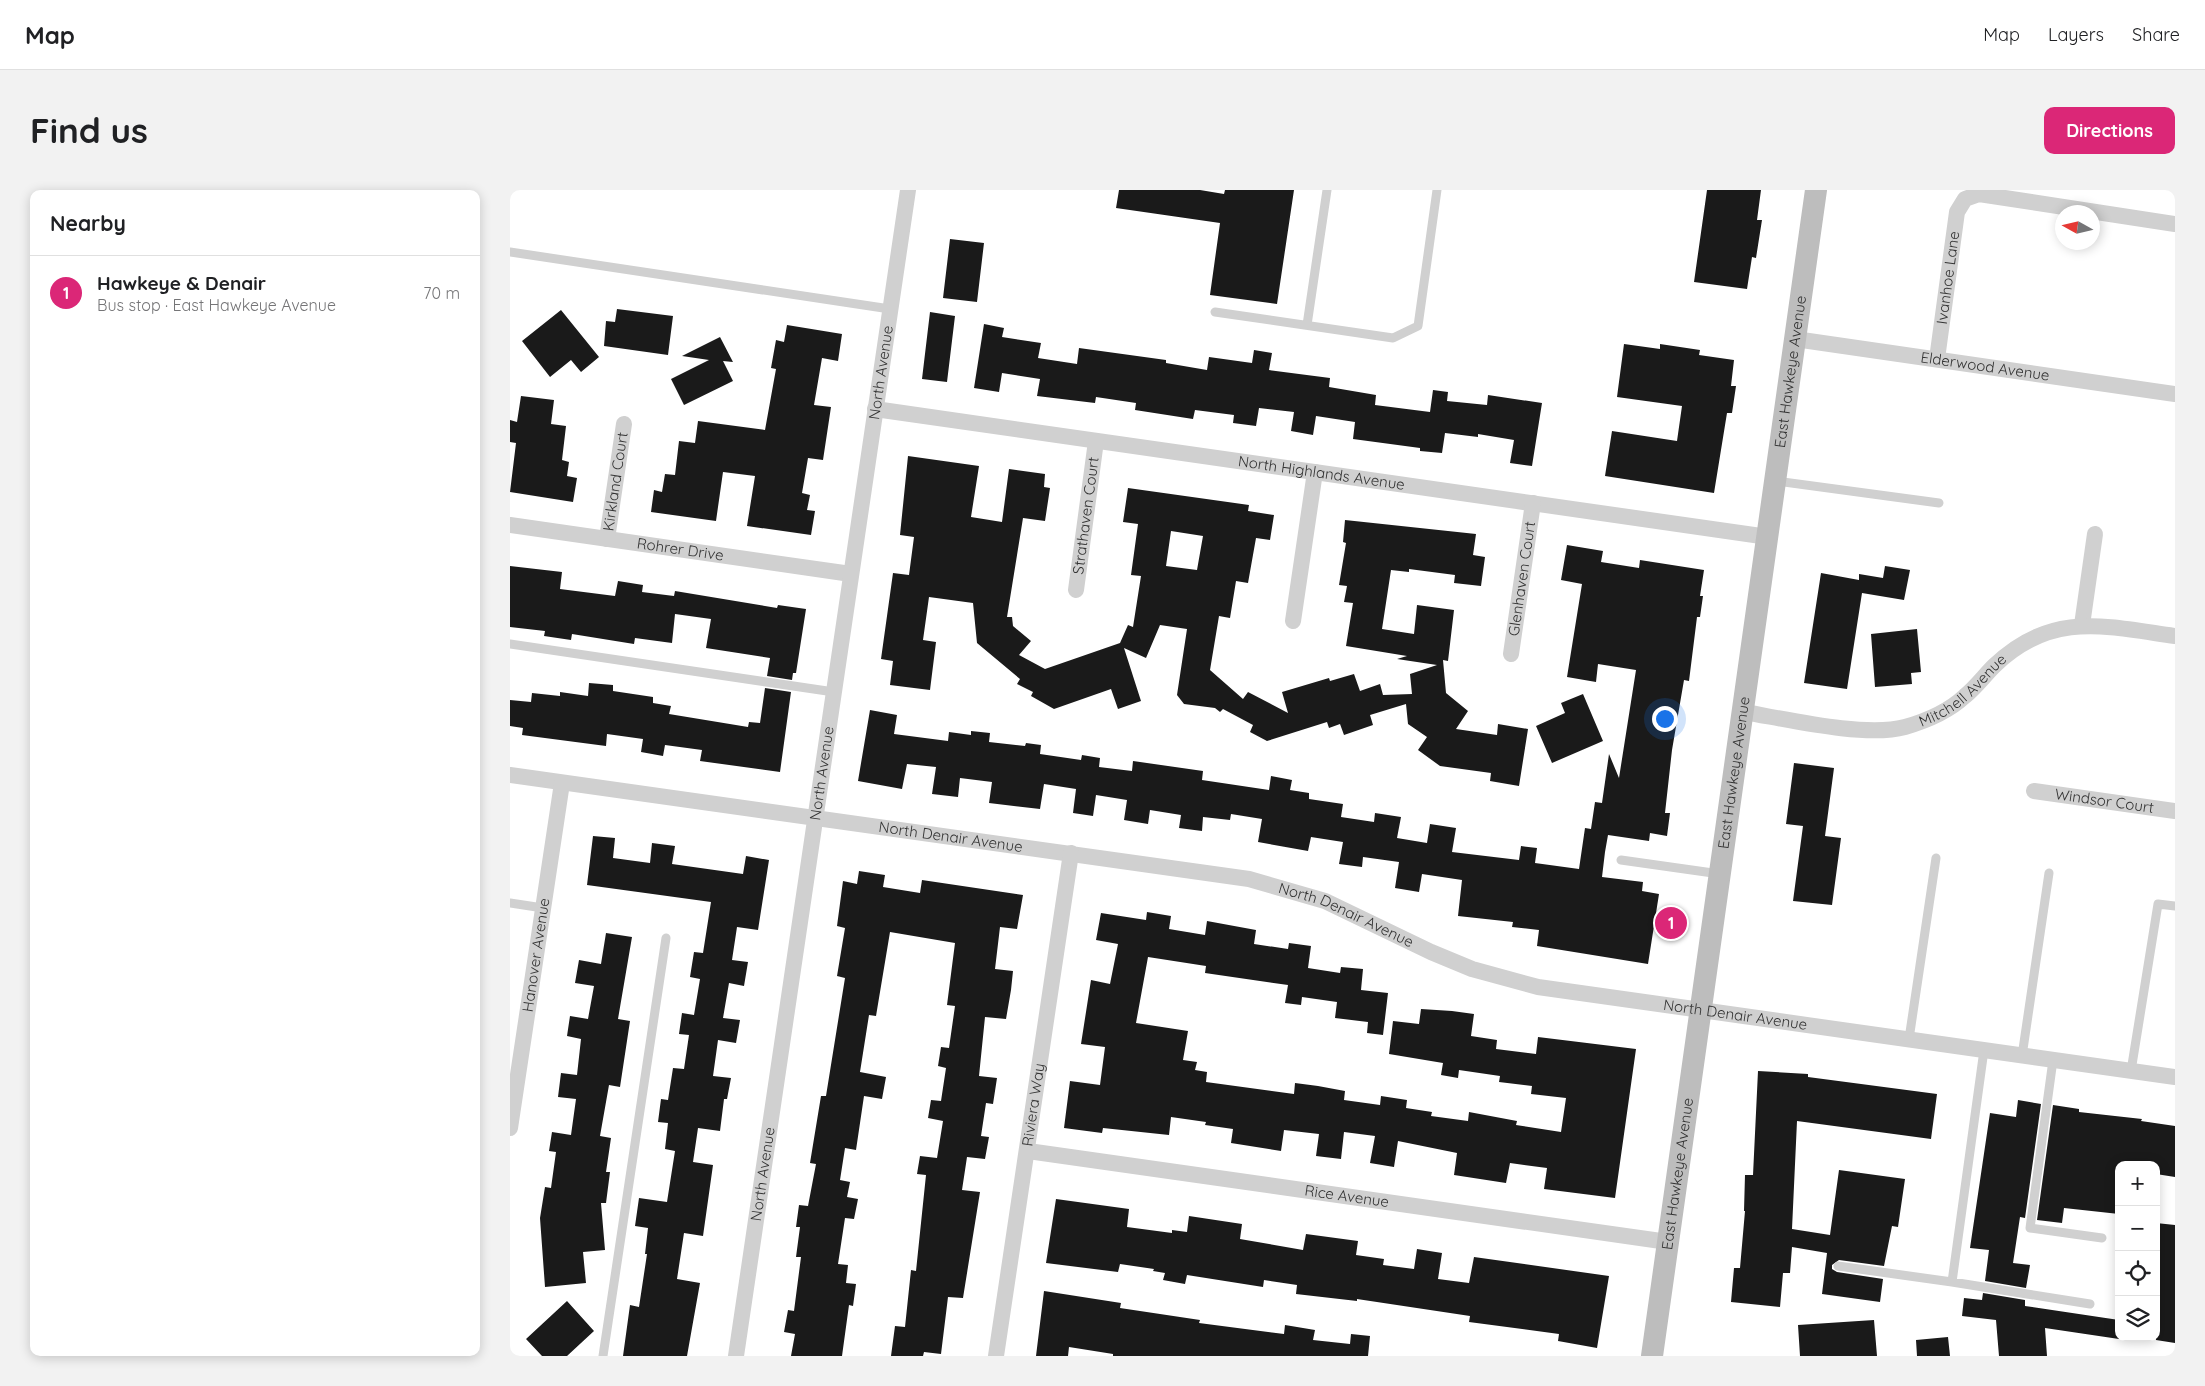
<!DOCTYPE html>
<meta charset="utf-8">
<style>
:root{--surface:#fff;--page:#f2f2f2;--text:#202124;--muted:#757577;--line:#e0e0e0;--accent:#db2777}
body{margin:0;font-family:Quicksand,sans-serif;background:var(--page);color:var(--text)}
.controls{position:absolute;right:15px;bottom:15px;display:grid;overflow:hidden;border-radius:10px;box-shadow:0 2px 12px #0003}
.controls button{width:45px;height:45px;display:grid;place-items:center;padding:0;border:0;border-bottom:1px solid var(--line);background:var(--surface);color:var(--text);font:25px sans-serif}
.compass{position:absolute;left:1545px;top:15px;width:45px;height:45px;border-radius:50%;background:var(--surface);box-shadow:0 2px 12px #0003;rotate:278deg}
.you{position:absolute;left:1154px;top:528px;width:18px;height:18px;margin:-12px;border:4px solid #fff;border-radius:50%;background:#1a73e8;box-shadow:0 0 0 8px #1a73e833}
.badge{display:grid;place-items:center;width:32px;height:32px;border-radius:50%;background:var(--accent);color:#fff;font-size:16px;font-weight:700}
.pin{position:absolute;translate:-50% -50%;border:2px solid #fff;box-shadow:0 1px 5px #0006}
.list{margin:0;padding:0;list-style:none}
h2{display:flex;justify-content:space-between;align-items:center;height:65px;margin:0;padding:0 20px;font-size:21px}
h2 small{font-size:16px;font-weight:400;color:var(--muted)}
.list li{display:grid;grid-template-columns:32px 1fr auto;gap:15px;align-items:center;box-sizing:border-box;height:75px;padding:0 20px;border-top:1px solid var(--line)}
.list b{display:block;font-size:19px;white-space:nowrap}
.list p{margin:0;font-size:16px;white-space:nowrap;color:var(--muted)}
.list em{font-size:16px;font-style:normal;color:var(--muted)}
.icon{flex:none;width:28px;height:28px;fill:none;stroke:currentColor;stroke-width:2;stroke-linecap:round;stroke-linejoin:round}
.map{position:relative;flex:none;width:1665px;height:1166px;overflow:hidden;border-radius:10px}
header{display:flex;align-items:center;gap:30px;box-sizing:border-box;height:70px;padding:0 25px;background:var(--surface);border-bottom:1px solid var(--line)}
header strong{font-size:24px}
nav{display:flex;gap:28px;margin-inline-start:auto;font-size:18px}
.intro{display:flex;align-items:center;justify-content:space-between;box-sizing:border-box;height:120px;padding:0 30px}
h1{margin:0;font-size:35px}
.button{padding:12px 22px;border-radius:10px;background:var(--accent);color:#fff;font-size:18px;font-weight:700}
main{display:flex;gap:30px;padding:0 30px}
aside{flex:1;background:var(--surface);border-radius:10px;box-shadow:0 2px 12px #0003}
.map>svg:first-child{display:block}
.building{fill:#1a1a1a;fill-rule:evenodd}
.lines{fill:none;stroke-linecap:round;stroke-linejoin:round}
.lane{stroke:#d0d0d0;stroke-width:9}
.street{stroke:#d0d0d0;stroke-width:16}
.secondary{stroke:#bdbdbd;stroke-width:22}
.labels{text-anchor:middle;stroke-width:5;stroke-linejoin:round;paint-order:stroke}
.street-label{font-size:15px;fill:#333;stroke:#fff}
</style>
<header>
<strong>Map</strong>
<nav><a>Map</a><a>Layers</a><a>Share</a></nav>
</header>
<div class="intro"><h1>Find us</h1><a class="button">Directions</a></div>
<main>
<aside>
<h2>Nearby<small></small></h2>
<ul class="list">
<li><span class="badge">1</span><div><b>Hawkeye &amp; Denair</b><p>Bus stop · East Hawkeye Avenue</p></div><em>70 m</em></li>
</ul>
</aside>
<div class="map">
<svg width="1665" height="1166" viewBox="0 0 1665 1166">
<rect width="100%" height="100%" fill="#fff"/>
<path class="building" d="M 609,0 L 690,0 L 714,4 L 715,0 L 784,0 L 767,114 L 700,105 L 710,33 L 606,18 Z
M 1197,0 L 1251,0 L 1247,30 L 1252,30 L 1246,68 L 1242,67 L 1237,99 L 1184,92 Z
M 440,49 L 474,53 L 467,112 L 433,108 Z
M 107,119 L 163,126 L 158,165 L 94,156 L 96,131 L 105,132 Z
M 51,120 L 89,167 L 71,182 L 61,170 L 40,187 L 12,151 Z
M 420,122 L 445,126 L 437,192 L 412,189 Z
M 474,134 L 494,138 L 492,147 L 531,153 L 528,168 L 567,174 L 569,158 L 656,170 L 656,173 L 697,180 L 699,167 L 742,173 L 744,160 L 762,163 L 759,180 L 820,188 L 819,197 L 866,205 L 865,215 L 920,222 L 923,200 L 938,202 L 937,211 L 977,215 L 978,205 L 1032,213 L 1022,276 L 1000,273 L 1004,250 L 968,244 L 968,247 L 935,243 L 932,263 L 910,261 L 910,258 L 843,249 L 845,232 L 806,226 L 803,245 L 781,241 L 784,222 L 749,218 L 746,236 L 723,233 L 724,225 L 685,220 L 683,229 L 625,220 L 626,213 L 586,207 L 585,213 L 527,206 L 530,189 L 492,183 L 489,202 L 464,198 Z
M 277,135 L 332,144 L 328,171 L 312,168 L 304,215 L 321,217 L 313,270 L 298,268 L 292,303 L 300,305 L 297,320 L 305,321 L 301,345 L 237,336 L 245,286 L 213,282 L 206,331 L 141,322 L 144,300 L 152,302 L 155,284 L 165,285 L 169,251 L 185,253 L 188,231 L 255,240 L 266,179 L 261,178 L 266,150 L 274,152 Z
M 210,147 L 223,172 L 213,171 L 223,191 L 174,215 L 161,189 L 199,170 L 172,166 Z
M 1114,154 L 1150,159 L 1150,154 L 1190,160 L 1189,165 L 1224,170 L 1221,196 L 1226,196 L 1222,223 L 1217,223 L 1204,303 L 1095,286 L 1102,241 L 1167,251 L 1172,216 L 1107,207 Z
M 11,206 L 44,210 L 41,234 L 56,236 L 52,270 L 59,272 L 57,286 L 67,288 L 63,312 L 0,302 L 6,253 L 0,252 L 0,230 L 7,232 Z
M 398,266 L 469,276 L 461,327 L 492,332 L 499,279 L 535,284 L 534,297 L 540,298 L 535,331 L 513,328 L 497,427 L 502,427 L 503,436 L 521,451 L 509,465 L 535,479 L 610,453 L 618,435 L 623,437 L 631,386 L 621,385 L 628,334 L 613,332 L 618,298 L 739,315 L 738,321 L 764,325 L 760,350 L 746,348 L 738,393 L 726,391 L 720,428 L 709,426 L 700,480 L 733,509 L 738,502 L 778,523 L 772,502 L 819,488 L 820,491 L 844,484 L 850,501 L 870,494 L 873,505 L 902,504 L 900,484 L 927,475 L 887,469 L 897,466 L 836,456 L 843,413 L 834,412 L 837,396 L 829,395 L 836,353 L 833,352 L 835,330 L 966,344 L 963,365 L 975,367 L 971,396 L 944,393 L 945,385 L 899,379 L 899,382 L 881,380 L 872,439 L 904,444 L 907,415 L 944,420 L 938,471 L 933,470 L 936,503 L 958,521 L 946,539 L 987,545 L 988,534 L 1018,539 L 1009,596 L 980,591 L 981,583 L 930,576 L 908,560 L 917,547 L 898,534 L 896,514 L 860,525 L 863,535 L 834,545 L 830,534 L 819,538 L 817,532 L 757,551 L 740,542 L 743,535 L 713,519 L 710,522 L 705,518 L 674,514 L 667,505 L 677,439 L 650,435 L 636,468 L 614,458 L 631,511 L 608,519 L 601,499 L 544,519 L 521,506 L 523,502 L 507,494 L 510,489 L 467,453 L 463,413 L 419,407 L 413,450 L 426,452 L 420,500 L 380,495 L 383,471 L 371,469 L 383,383 L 399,385 L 404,347 L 390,345 ZM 661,341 L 693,346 L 687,380 L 656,376 Z
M 1057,355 L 1093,361 L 1091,372 L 1129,378 L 1130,370 L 1194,380 L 1190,406 L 1193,406 L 1190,427 L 1187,427 L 1179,491 L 1174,490 L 1162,560 L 1155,623 L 1160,623 L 1157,646 L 1140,643 L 1139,651 L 1098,645 L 1095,662 L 1092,687 L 1133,692 L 1132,701 L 1149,704 L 1138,774 L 1027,756 L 1029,740 L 1002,737 L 1003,732 L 948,726 L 952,690 L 912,684 L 909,702 L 885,698 L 889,672 L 853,667 L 852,677 L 829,674 L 833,652 L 801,647 L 798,661 L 748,652 L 752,629 L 721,624 L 720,630 L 693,627 L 692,641 L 669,638 L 671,625 L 640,620 L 638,634 L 614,630 L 617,610 L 586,605 L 583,626 L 563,623 L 566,599 L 534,594 L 530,619 L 479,613 L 482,592 L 450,588 L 448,607 L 422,604 L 426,577 L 397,574 L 392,599 L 348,591 L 360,520 L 387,525 L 384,544 L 438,551 L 439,542 L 461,545 L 461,541 L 480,543 L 479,552 L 515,556 L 516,553 L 531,555 L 530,564 L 571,570 L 572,565 L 590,568 L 589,577 L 622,581 L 623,571 L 693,581 L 692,590 L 759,600 L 761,586 L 782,590 L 780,600 L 799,603 L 799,609 L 833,614 L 831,627 L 864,632 L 865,623 L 891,627 L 887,648 L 917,653 L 920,634 L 946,638 L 942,662 L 1009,670 L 1011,656 L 1027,658 L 1025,673 L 1069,679 L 1075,638 L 1081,639 L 1085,612 L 1092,613 L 1099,564 L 1109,588 L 1126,480 L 1088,474 L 1086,492 L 1057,487 L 1072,394 L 1051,390 Z
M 0,376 L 52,382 L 50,399 L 105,406 L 108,391 L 133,395 L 132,402 L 164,406 L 165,401 L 267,418 L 268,415 L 296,419 L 286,483 L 283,483 L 282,490 L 257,486 L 260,468 L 196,458 L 201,429 L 165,424 L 162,453 L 125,448 L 124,454 L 62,444 L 61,450 L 34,446 L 35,441 L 0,437 Z
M 1375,376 L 1400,380 L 1394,410 L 1352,403 L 1337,499 L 1294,493 L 1311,383 L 1349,390 L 1349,384 L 1373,388 Z
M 1407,439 L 1411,482 L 1401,483 L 1402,494 L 1365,497 L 1361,444 Z
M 79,493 L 103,495 L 103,501 L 143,507 L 143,513 L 161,516 L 159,524 L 238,537 L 239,532 L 250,533 L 255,498 L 281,502 L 270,582 L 190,571 L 192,560 L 155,555 L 153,566 L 131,562 L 133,549 L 97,544 L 96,556 L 12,545 L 13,538 L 0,536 L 0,510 L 21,512 L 22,503 L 50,506 L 50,502 L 78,506 Z
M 1073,504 L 1093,551 L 1042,573 L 1026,536 L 1055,523 L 1051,513 Z
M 1284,573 L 1324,578 L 1315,646 L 1331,648 L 1322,715 L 1283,711 L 1293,636 L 1276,634 Z
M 83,646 L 105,648 L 103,668 L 140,673 L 142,653 L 165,656 L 162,674 L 233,684 L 236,666 L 259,670 L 248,740 L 227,737 L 222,770 L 238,772 L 234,796 L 219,793 L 213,828 L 230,830 L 226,853 L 208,850 L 203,886 L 221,888 L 217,909 L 214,909 L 210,941 L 188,938 L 183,972 L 203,975 L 193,1046 L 174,1043 L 167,1089 L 190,1093 L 177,1166 L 113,1166 L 120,1115 L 129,1117 L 137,1064 L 135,1064 L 138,1038 L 125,1036 L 129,1008 L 157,1012 L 165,961 L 155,959 L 158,933 L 148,932 L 151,909 L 158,910 L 163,878 L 174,879 L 179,845 L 169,844 L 172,823 L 184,825 L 190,789 L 180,787 L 184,762 L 193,763 L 201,712 L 77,695 Z
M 349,681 L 375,685 L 373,697 L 410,703 L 412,690 L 513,705 L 507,739 L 490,737 L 485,779 L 503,781 L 501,800 L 496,829 L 475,827 L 469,886 L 487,888 L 483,914 L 476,913 L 471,946 L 479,947 L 475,969 L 457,967 L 452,1000 L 470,1002 L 453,1108 L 438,1107 L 431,1164 L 414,1162 L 413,1166 L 381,1166 L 385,1136 L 395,1137 L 401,1080 L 406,1081 L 416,985 L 407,984 L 410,966 L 427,968 L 433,931 L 418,928 L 421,910 L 431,911 L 436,878 L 428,876 L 431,857 L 439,858 L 445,816 L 437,815 L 445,753 L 380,742 L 366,826 L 359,825 L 350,882 L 376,887 L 372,909 L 354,906 L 346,960 L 335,958 L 330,990 L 340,992 L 337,1007 L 348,1009 L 344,1029 L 335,1028 L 328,1074 L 338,1075 L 336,1093 L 346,1094 L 343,1116 L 339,1115 L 332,1166 L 281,1166 L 285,1144 L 274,1142 L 278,1120 L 284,1121 L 291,1067 L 286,1067 L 290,1037 L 286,1037 L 289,1015 L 298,1016 L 306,974 L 300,973 L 311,906 L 316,906 L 335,788 L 327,786 L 335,738 L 327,736 L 333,691 L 347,694 Z
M 637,722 L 661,726 L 659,739 L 695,745 L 697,731 L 746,740 L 744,754 L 778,759 L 779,753 L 801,756 L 798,778 L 830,783 L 831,777 L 853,779 L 851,800 L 878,803 L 873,845 L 857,843 L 858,832 L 825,828 L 827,812 L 792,807 L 791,815 L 775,813 L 778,795 L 695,783 L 696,776 L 638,767 L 626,833 L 678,841 L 673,870 L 687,872 L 685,880 L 697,882 L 696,892 L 784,904 L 785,893 L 808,896 L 835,901 L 834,910 L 870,915 L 871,906 L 897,910 L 896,918 L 922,922 L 921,926 L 958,931 L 959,922 L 1007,931 L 1006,935 L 1051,942 L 1056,908 L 1021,904 L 1022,896 L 989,892 L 990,886 L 949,880 L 948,888 L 931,885 L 933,873 L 879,864 L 883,831 L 909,834 L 911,819 L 942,821 L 964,824 L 961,846 L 987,850 L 986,859 L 1026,864 L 1028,847 L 1126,859 L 1105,1008 L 1034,999 L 1037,978 L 1000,973 L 996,993 L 944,985 L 947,963 L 888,951 L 884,977 L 860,973 L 865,946 L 834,942 L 831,969 L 806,966 L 809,944 L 774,940 L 771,961 L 721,953 L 723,939 L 695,935 L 696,932 L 661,927 L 659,945 L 593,938 L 592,943 L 554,938 L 560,891 L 590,895 L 595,857 L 571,854 L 581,790 L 600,794 L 608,754 L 586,750 L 591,723 L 636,730 Z
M 96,743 L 122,747 L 108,829 L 120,831 L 110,897 L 99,895 L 90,946 L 101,948 L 96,982 L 100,982 L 96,1013 L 91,1013 L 95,1060 L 73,1062 L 76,1093 L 35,1097 L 30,1028 L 35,997 L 41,998 L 46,962 L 39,961 L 42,942 L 61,945 L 66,909 L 48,907 L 51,883 L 67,885 L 71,849 L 57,846 L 60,826 L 78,829 L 84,796 L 65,793 L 69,770 L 91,774 Z
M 1248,881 L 1298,884 L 1298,887 L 1427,904 L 1421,949 L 1287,931 L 1282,1039 L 1320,1045 L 1329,980 L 1395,989 L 1388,1037 L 1382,1036 L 1374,1076 L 1329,1070 L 1322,1075 L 1322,1079 L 1327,1082 L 1373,1089 L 1370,1112 L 1312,1104 L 1317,1063 L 1282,1057 L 1280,1083 L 1273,1083 L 1270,1117 L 1221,1112 L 1224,1078 L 1230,1078 L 1235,1021 L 1234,1021 L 1235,985 L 1243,985 Z
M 1508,910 L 1531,914 L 1515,1028 L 1510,1027 L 1503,1073 L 1520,1075 L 1516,1098 L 1475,1091 L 1479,1060 L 1460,1058 L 1480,923 L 1506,927 Z
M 1543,915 L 1569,919 L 1569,922 L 1632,929 L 1631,931 L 1665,936 L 1665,987 L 1646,984 L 1646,975 L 1609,975 L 1609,1024 L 1554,1018 L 1552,1033 L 1527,1030 Z
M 546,1009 L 619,1019 L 617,1037 L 662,1043 L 662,1040 L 677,1042 L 679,1026 L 732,1034 L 730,1049 L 793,1060 L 796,1044 L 848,1051 L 846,1065 L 874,1069 L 873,1075 L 904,1079 L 907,1059 L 932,1063 L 928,1089 L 959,1093 L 964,1067 L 1099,1086 L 1087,1158 L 1048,1151 L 1049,1144 L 959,1132 L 960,1126 L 847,1109 L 847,1111 L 786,1104 L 787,1095 L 754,1090 L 753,1097 L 677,1085 L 675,1094 L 653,1090 L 655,1083 L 643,1081 L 644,1079 L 610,1074 L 608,1082 L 536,1073 Z
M 1646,1033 L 1665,1035 L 1665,1153 L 1646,1150 Z
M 534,1101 L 611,1113 L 610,1118 L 690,1130 L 689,1133 L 774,1144 L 775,1135 L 805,1140 L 803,1150 L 840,1154 L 841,1144 L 860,1146 L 858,1166 L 603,1166 L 603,1164 L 559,1157 L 558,1166 L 526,1166 Z
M 1473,1103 L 1515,1110 L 1515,1116 L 1609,1130 L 1609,1149 L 1535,1138 L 1537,1166 L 1489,1166 L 1486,1130 L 1452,1126 L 1454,1108 L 1472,1110 Z
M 57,1111 L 84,1141 L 57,1166 L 32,1166 L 16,1149 Z
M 1364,1130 L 1367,1166 L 1290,1166 L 1288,1135 Z
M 1438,1147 L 1440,1166 L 1407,1166 L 1406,1150 Z"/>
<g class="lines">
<path class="lane" d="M 0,62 L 380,119
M 705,122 L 883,148 L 908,136 L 927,0
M 797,135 L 817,0
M 1266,291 L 1429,313
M 0,454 L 324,502
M 1111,670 L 1210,684
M 0,713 L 33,718
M 1399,849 L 1426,668
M 1474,860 L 1442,1092 L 1580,1114
M 1512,866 L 1539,683
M 1543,870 L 1520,1038 L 1592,1048
M 1621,881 L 1648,714 L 1665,716
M 1328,1076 L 1442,1092
M 93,1166 L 156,748"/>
<g class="street">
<path id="s1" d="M 1285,149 L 1665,204"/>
<path id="s2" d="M 1427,169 L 1447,22 L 1455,9 L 1469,4 L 1665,34"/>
<path id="s3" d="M 365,219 L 1258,347"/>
<path id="s4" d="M 0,335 L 341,384"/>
<path id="s5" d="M 97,349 L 114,234"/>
<path id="s6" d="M 566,400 L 586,251"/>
<path d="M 783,431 L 805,282"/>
<path d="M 1572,435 L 1585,344"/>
<path id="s7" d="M 1001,464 L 1023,313"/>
<path id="s8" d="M 1234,522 C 1276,529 1355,548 1395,537 C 1416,531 1439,521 1455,506 C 1466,497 1474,486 1484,476 C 1541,421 1594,436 1665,446"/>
<path id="s9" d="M 0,585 L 739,689 L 815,711 L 921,762 L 962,779 L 1028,797 L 1665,887"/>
<path id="s10" d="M 1524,601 L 1665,621"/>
<path id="s11" d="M 0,938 L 52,593"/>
<path id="s12" d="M 518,961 L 1158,1052"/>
<path id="s13" d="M 226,1166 L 398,0"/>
<path id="s14" d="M 486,1166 L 561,663"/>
</g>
<path class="secondary" id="s15" d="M 1142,1166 L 1306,0"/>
</g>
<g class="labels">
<g class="street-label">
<text dy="5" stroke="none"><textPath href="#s2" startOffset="82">Ivanhoe Lane</textPath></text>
<text dy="5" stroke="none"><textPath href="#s1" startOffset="192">Elderwood Avenue</textPath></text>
<text dy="5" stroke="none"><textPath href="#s13" startOffset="994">North Avenue</textPath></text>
<text dy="5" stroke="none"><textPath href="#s15" startOffset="994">East Hawkeye Avenue</textPath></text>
<text dy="5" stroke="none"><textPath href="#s3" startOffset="451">North Highlands Avenue</textPath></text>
<text dy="5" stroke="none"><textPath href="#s5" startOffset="58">Kirkland Court</textPath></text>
<text dy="5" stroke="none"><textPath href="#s6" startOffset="75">Strathaven Court</textPath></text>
<text dy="5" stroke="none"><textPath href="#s4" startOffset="172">Rohrer Drive</textPath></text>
<text dy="5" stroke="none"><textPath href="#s7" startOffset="76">Glenhaven Court</textPath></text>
<text dy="5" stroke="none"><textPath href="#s8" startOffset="232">Mitchell Avenue</textPath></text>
<text dy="5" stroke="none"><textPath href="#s13" startOffset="589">North Avenue</textPath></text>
<text dy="5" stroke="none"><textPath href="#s15" startOffset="589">East Hawkeye Avenue</textPath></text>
<text dy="5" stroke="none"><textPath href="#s10" startOffset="71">Windsor Court</textPath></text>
<text dy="5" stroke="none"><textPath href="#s9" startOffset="445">North Denair Avenue</textPath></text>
<text dy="5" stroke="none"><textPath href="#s9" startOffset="850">North Denair Avenue</textPath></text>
<text dy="5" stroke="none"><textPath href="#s11" startOffset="175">Hanover Avenue</textPath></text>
<text dy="5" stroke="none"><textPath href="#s9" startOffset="1255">North Denair Avenue</textPath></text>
<text dy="5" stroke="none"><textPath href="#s14" startOffset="254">Riviera Way</textPath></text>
<text dy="5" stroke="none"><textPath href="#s13" startOffset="184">North Avenue</textPath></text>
<text dy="5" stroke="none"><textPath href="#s15" startOffset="184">East Hawkeye Avenue</textPath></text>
<text dy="5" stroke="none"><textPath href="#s12" startOffset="322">Rice Avenue</textPath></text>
</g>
</g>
</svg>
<div class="controls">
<button>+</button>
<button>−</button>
<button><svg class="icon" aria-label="locate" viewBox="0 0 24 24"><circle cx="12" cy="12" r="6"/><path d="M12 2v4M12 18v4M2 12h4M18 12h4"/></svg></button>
<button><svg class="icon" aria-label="layers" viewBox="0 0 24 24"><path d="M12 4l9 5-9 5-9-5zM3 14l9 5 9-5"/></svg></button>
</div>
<svg class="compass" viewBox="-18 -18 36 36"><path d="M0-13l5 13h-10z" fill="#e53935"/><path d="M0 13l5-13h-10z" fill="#757577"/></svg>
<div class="you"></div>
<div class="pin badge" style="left:1161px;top:733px">1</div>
</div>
</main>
